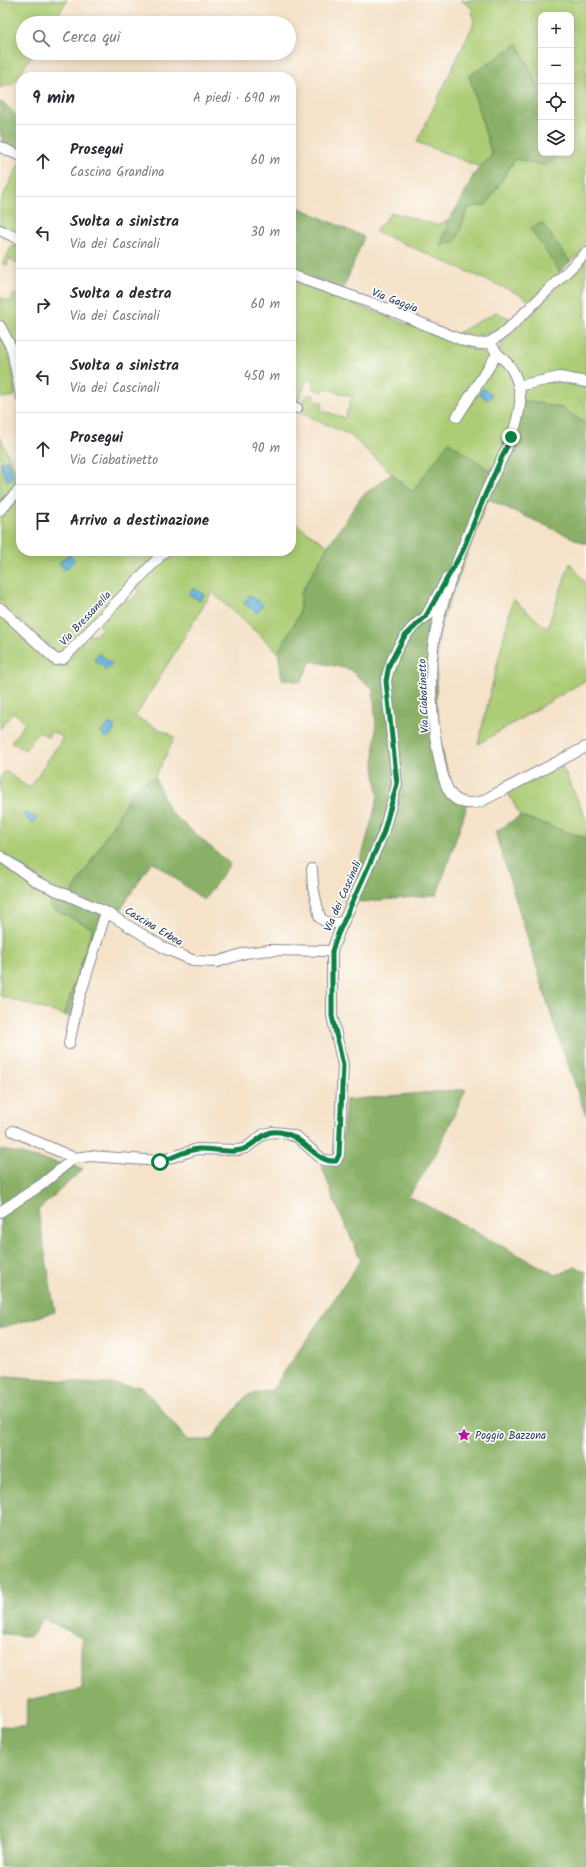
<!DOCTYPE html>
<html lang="it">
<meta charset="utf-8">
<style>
:root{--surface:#fff;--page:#f2f2f3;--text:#2b2b33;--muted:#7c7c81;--line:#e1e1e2}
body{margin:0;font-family:Kalam,sans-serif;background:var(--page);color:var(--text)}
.controls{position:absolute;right:12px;top:12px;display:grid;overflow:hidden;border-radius:8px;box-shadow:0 2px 10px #0003}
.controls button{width:36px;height:36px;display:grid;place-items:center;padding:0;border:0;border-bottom:1px solid var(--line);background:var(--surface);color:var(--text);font:20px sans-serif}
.stop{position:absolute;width:12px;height:12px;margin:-9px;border:3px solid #0b8043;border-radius:50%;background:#fff}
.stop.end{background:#0b8043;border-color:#fff;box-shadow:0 1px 4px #0008}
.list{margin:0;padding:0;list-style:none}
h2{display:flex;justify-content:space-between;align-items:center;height:52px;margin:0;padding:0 16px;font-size:17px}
h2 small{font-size:13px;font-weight:400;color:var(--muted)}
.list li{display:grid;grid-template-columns:26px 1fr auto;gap:12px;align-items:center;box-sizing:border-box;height:72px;padding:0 16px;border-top:1px solid var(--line)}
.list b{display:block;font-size:15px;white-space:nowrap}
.list p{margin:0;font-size:13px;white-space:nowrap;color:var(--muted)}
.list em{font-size:13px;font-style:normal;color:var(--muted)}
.icon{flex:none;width:22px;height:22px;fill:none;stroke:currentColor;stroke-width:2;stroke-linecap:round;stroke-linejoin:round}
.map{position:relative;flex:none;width:586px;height:1867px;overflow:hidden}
.search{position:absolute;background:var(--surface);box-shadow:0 2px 10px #0003;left:16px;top:16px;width:280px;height:44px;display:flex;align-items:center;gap:10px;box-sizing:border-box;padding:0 14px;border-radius:22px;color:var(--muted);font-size:15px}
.panel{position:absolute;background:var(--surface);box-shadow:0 2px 10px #0003;left:16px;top:72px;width:280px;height:484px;border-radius:16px}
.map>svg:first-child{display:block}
.green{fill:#accc74;stroke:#647e69}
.forest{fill:#89b066;stroke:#527062}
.water{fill:#60b1db;stroke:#3e709c}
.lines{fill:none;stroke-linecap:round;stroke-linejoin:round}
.minor-casing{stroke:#888893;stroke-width:12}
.minor{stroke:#fff;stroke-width:10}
.route{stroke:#0b8043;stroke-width:5}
.labels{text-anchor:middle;stroke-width:3.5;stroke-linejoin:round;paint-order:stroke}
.street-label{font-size:11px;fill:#1b2f5e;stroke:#fdfcf7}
.poi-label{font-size:11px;fill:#1b2f5e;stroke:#fdfcf7;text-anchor:start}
</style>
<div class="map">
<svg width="586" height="1867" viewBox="0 0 586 1867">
<rect width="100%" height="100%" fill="#fdfcf7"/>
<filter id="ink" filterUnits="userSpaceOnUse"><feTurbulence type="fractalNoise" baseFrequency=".025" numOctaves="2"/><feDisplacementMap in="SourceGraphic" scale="8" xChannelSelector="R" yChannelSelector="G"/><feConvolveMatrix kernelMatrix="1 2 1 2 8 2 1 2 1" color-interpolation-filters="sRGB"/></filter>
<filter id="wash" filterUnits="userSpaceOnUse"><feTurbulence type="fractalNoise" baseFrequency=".012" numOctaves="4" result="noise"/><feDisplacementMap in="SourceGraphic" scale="16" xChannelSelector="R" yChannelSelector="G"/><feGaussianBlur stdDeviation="0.9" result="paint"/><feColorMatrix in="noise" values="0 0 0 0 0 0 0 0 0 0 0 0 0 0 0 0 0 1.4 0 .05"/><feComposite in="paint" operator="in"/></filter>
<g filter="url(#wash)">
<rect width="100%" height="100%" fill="#f5e2c8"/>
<path class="green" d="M 0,0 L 67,0 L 53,23 L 23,23 L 23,53 L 33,53 L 14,83 L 0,88 Z
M 461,0 L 586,0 L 586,248 L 570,262 L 542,223 L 530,229 L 560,272 L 531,303 L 521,295 L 375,231 L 392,212 L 436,225 L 448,221 L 441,245 L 456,241 L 468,208 L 486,205 L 515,159 L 546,166 L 563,153 L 571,153 L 571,15 L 541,15 L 541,93 L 518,44 L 469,76 L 492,155 L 480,167 L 417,142 L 474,23 L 472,8 Z
M 20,162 L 21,162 L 21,236 L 0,227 L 0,202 Z
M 21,243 L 21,265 L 9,259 L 7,265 L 2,263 C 9,256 8,244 21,243 Z
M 586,257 L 586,380 L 520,383 L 499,351 L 503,341 Z
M 291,280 L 491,356 C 495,360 501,363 505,368 C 531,398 505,442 493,472 L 412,492 L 350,435 L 300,413 C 300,404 303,393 314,395 L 314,399 L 323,403 L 321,410 L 345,418 L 352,397 L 325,388 L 323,392 L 312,388 L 313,381 L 307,380 L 296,405 L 291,403 Z
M 14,294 L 21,297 L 21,375 L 15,348 L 0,315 L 0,297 L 10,302 Z
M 496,312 L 513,320 C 491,335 485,338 458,333 Z
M 0,333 C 9,353 16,373 15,396 L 2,398 L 0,392 Z
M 560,378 L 586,382 L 586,424 L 562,408 L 523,400 L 520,387 Z
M 0,437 L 21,484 L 0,505 Z
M 21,494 L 21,551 L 159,551 L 59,657 L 0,602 L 0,516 Z
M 291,521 L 328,546 L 301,593 L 299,615 L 278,652 L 212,592 L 135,717 L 175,737 L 155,777 L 135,787 L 71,895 L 50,886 L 0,852 L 0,778 L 5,771 L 29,788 L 63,738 L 52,731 L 48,737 L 38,731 L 25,750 L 11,742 L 26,722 L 13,712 L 0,729 L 0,611 L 59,665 L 62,664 L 88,635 L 95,635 L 102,628 L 98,624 L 123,598 L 129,601 L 138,592 L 136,585 L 168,551 L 291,551 Z
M 570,563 L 586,584 L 586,680 L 478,744 L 513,599 L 547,629 Z
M 562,766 L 586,819 L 586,836 L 583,837 L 520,816 L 508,792 Z
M 0,860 L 34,886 L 51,894 L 51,908 L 93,928 L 64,1015 L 0,996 Z"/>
<path class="forest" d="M 518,44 L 541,93 L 541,153 L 563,153 L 546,166 L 515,159 L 486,205 L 468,208 L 456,241 L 441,246 L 448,221 L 462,199 L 474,174 L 492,155 L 469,76 Z
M 0,102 C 9,105 13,114 21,119 L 21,152 L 4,143 L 0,132 Z
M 291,204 L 364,237 L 343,290 L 291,271 Z
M 542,223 L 570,262 L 560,272 L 530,228 Z
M 523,400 L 562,408 L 586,424 L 586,544 L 488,499 L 441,623 L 437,647 L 436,704 L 441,744 L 450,784 L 458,797 L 469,800 L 437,895 L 360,902 L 352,893 L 378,797 L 374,765 L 376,726 L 373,689 L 349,669 L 311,661 L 301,682 L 282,679 L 278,652 L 299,615 L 301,593 L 328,546 L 362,496 L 391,474 L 412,492 L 449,442 L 498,476 Z
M 155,777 L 169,811 L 230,864 L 204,900 L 152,861 L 117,915 L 71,895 L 135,787 Z
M 520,816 L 583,837 L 586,836 L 586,1116 L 554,1024 L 495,832 Z
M 51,894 L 102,914 L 71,1017 L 64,1015 L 93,928 L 50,908 Z
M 466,1089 L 436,1154 L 409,1196 L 556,1275 L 576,1267 L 586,1272 L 586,1867 L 0,1867 L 0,1726 L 26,1727 L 28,1700 L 82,1689 L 82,1638 L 43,1618 L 31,1637 L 0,1633 L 0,1378 L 9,1376 L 143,1387 L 187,1440 L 211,1440 L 247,1395 L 272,1390 L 361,1260 L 334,1200 L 322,1166 L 339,1164 L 346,1100 Z
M 0,1149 L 83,1169 L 38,1210 L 55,1312 L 0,1328 Z"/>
<path class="water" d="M 483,388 L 492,395 L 488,400 L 479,393 Z
M 7,460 L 14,477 L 7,480 L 0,463 Z
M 69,554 L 75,560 L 65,570 L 59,563 Z
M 193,588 L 204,595 L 200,601 L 189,594 Z
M 250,595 L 263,605 L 257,613 L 244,603 Z
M 99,653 L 112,664 L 107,670 L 94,659 Z
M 110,723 L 114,726 C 115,733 110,736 105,739 L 101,732 Z
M 25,812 L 36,818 L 35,822 L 32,823 L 22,814 Z"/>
</g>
<g filter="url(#ink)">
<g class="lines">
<g class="minor-casing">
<path id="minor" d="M 0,147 L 21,156
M 0,230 L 21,240
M 291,275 L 383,307 L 464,341 L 480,344 L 490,342 L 506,331 L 586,253
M 0,326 L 12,349 L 21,396
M 490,342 C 493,347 495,351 499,355 C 503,359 508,363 511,368 C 517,377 521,392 520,403 C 517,436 497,465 484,496 C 467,536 449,578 438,621 C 426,665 431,724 441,768 C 446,791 453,808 480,802 L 586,747
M 518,386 L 560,377 L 586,382
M 291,406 L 297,408
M 457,417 L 497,354
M 0,510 L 21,488
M 0,608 L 56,660 L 63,659 L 165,551
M 426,616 L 447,578
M 0,856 L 37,882 L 106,912 L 166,949 L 195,961 L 217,962 L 245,953 L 269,950 L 332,951
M 312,869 L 313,887 L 320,918 L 328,923 L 343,922
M 69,1044 L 78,1002 L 106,912
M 13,1131 L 74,1158 L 90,1156 L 160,1161 L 197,1149 L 238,1150 L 246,1148 L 264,1134 L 273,1132 L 284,1133 L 297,1137 L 323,1160 L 336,1161 L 339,1155 L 343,1065 L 332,1016 L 332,951 L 338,934 L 383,834 L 397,784 L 386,681 C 391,656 404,630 427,616 C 431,613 436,612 441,610
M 0,1212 L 41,1185 L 74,1158"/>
</g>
<use href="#minor" class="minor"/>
</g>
</g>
<g class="lines" filter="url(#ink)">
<path class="route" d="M 160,1162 C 172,1158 186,1150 198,1149 C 213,1148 233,1155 246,1148 C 261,1140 264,1128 284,1133 C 305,1138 316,1163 336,1161 L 339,1155 L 343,1065 L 332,1016 L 332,951 L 338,934 L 383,834 L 397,784 L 386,681 L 389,665 L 404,637 L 426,616 L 462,552 L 485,495 L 511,437"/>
</g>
<defs>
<g id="sight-bare" transform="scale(1.08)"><path d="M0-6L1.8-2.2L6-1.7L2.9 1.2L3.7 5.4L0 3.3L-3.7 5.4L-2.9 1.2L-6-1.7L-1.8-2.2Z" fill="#b5179e" stroke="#fdfcf7" stroke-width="2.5" paint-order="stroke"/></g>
</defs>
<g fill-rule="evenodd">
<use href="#sight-bare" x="464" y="1435"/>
</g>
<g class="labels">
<g class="street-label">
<text transform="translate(395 300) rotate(21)" y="4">Via Gaggia</text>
<text transform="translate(85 618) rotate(-47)" y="4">Via Bressanella</text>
<text transform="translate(423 696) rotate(-92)" y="4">Via Ciabatinetto</text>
<text transform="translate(342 896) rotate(-66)" y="4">Via dei Cascinali</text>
<text transform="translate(154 926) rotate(31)" y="4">Cascina Erbea</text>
</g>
<g class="poi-label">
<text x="475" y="1439">Poggio Bazzona</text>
</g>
</g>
</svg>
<div class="controls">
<button>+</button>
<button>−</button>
<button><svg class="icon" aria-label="locate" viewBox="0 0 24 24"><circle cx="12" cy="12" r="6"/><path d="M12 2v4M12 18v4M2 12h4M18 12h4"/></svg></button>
<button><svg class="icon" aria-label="layers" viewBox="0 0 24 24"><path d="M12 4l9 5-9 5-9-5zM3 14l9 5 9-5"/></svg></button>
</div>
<div class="stop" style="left:160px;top:1162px"></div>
<div class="stop end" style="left:511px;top:437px"></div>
<div class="search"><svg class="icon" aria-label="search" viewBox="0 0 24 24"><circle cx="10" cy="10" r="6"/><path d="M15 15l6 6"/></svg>Cerca qui</div>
<section class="panel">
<h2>9 min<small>A piedi · 690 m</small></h2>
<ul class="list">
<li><svg class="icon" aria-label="ahead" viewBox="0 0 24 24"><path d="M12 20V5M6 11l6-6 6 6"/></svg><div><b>Prosegui</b><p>Cascina Grandina</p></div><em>60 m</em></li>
<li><svg class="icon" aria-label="left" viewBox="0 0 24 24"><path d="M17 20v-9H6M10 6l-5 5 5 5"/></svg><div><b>Svolta a sinistra</b><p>Via dei Cascinali</p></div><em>30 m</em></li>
<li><svg class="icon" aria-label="right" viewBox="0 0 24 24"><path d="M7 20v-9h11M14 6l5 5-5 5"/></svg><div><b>Svolta a destra</b><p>Via dei Cascinali</p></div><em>60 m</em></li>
<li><svg class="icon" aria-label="left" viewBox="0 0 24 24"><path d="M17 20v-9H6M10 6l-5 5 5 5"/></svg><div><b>Svolta a sinistra</b><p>Via dei Cascinali</p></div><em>450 m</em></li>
<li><svg class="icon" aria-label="ahead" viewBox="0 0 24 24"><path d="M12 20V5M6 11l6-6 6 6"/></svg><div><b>Prosegui</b><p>Via Ciabatinetto</p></div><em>90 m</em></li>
<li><svg class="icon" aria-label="arrive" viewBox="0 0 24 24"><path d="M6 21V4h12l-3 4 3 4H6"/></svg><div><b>Arrivo a destinazione</b></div></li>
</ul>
</section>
</div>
